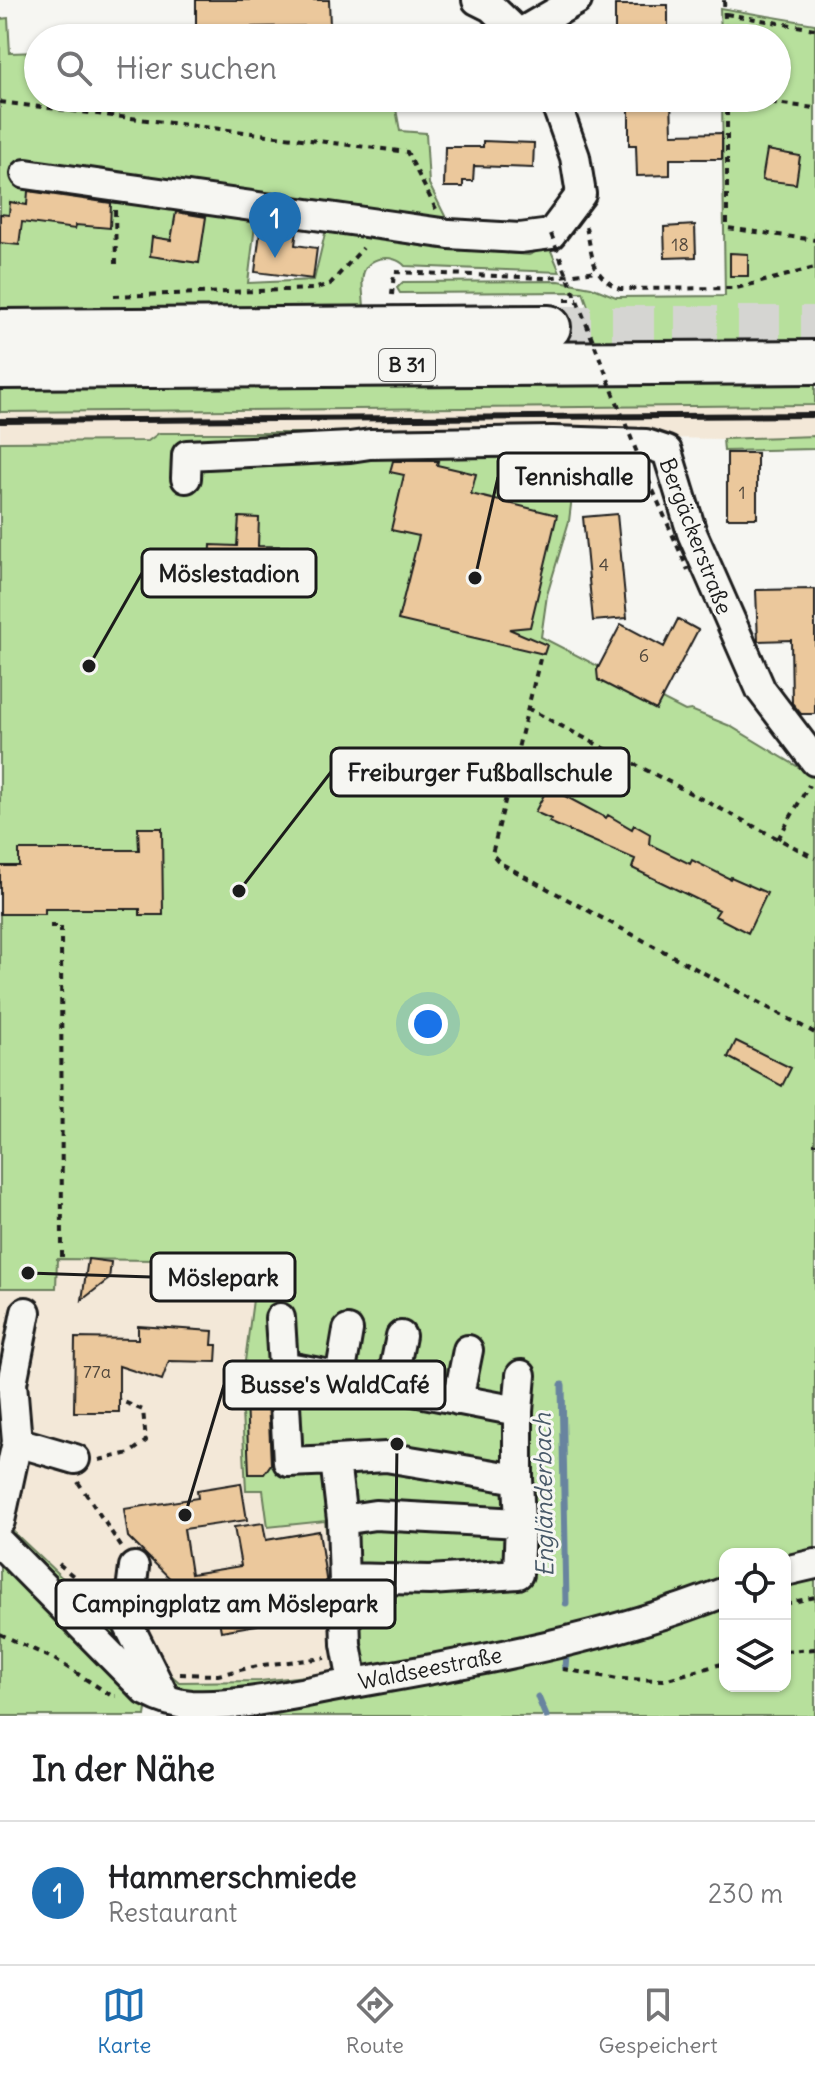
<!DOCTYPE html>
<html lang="de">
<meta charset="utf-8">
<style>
:root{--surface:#fff;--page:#f2f2f2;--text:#202124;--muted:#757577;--line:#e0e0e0;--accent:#1f6fb2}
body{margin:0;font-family:Delius,sans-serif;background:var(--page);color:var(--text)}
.controls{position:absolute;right:24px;bottom:24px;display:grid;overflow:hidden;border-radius:16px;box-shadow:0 2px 6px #0004}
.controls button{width:72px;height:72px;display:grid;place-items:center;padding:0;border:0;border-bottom:2px solid var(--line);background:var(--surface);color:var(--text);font:40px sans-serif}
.you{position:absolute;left:428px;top:1024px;width:28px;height:28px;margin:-20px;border:6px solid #fff;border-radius:50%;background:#1a73e8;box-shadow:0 0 0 12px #1a73e833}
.badge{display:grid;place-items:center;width:52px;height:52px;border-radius:50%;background:var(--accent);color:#fff;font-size:26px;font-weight:700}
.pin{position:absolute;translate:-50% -66px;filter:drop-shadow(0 2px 4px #0008)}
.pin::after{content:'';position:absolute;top:42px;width:28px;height:24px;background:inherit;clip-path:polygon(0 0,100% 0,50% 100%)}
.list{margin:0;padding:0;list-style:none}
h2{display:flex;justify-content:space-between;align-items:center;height:104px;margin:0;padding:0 32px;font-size:34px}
h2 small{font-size:26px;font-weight:400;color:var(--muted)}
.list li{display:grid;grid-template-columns:52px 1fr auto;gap:24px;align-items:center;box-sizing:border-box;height:144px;padding:0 32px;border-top:2px solid var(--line)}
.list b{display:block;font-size:30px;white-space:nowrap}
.list p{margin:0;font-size:26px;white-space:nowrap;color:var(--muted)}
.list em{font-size:26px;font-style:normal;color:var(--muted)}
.icon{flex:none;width:44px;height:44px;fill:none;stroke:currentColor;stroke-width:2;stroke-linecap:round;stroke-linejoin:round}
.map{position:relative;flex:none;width:815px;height:1716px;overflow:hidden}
.search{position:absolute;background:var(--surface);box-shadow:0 2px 6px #0004;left:24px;right:24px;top:24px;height:88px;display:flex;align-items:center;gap:20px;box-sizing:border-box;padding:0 28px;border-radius:44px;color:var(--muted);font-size:30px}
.sheet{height:248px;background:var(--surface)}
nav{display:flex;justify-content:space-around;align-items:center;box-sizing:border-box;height:112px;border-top:2px solid var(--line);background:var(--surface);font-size:22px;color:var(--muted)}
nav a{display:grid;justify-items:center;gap:4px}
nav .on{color:var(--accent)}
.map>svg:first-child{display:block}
.built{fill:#f3e8d8}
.green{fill:#b7e09c;stroke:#6a7e5c;stroke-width:2;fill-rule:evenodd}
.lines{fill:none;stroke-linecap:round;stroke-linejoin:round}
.stream{stroke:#68849f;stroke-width:7}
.building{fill:#ebc89c;stroke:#1c1c1c;stroke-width:2}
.highway-tunnel{stroke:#d5d5d2;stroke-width:42;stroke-dasharray:42 21;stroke-linecap:butt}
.minor-casing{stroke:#1c1c1c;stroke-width:34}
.highway-casing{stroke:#1c1c1c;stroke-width:48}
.path{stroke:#1c1c1c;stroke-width:4;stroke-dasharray:6 6;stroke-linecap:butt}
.minor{stroke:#f6f6f2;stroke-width:28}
.highway{stroke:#f6f6f2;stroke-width:42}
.rail{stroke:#1c1c1c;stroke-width:6}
.path-bridge{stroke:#1c1c1c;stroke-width:4;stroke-dasharray:6 6;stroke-linecap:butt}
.labels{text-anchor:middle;stroke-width:6;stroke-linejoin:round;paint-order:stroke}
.number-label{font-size:18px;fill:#50473c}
.shield{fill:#f6f6f2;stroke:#5d5d5c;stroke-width:2}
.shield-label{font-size:20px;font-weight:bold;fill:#1c1c1c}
.street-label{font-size:22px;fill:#1c1c1c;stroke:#f6f6f2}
.water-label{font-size:24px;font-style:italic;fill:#485968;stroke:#f6f6f2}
.leader{fill:none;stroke:#1c1c1c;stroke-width:3}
.callout-dot{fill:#1c1c1c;stroke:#f6f6f2;stroke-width:3}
.callout{fill:#f6f6f2;stroke:#1c1c1c;stroke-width:3}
.callout-label{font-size:24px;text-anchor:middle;font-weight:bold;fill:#1c1c1c}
</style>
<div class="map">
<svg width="815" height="1716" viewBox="0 0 815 1716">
<rect width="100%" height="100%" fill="#f6f6f2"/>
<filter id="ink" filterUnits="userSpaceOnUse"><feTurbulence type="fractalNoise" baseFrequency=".0125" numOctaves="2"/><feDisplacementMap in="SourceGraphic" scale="16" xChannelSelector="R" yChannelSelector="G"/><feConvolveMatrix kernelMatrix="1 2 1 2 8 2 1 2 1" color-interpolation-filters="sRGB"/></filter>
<g filter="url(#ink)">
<path class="built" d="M 815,405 L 815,436 L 723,439 L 358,433 L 160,433 L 148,441 L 0,442 L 0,412 Z
M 57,1259 L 258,1260 L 241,1392 L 246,1490 L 263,1490 L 325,1521 L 343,1672 L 260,1681 L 179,1682 L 93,1607 L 0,1519 L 0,1288 L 56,1288 Z"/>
<path class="green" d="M 720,8 L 815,24 L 815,349 L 548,345 L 547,309 L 589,309 L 583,292 L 400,293 L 397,288 L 403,282 L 559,281 L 591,287 L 616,297 L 725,296 L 722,98 L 777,98 L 777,38 L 721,38 Z
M 8,18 L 10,53 L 38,52 L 38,98 L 394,98 L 400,131 L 426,133 L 429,184 L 450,226 L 258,200 L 248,283 L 314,280 L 328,221 L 413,236 L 422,246 L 529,255 L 549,246 L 560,272 L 405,266 C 393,253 367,256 363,275 C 361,286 364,299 364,309 L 0,313 L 0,19 Z
M 815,376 L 815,405 L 0,412 L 0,380 Z
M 159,433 L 358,433 L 543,453 C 548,467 560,473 575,472 L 569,521 L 547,595 L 541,637 L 685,711 L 691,710 L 730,726 L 815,777 L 815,1716 L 169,1716 L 168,1713 L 147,1703 L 145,1716 L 0,1716 L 0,1519 L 93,1607 L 179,1682 L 260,1681 L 342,1672 L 325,1521 L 268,1527 L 263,1490 L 246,1490 L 241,1392 L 258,1261 L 57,1259 L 56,1288 L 0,1288 L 0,442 L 148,441 ZM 725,1554 L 785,1554 L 785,1686 L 725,1686 Z
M 815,436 L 815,449 L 724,451 L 723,439 Z"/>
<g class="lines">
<path class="stream" d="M 562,1385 L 566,1603
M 565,1667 L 566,1656
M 538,1697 L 546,1716"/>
</g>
<path class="building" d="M 196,0 L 329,0 L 330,26 L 252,27 L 252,38 L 232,38 L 232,26 L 196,27 Z
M 615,5 L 668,5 L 668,32 L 615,36 Z
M 629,98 L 671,98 L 672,134 L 722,133 L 722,159 L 670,159 L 670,175 L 637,176 L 636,145 L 629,145 Z
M 483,141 L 534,143 L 533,168 L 474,166 L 473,181 L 463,181 L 463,187 L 444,187 L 445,147 L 483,147 Z
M 767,150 L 800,156 L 796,184 L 762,180 Z
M 28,191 L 111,203 L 110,228 L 76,225 L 75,229 L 22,222 L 19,245 L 0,243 L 0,214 L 9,215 L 10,202 L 27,205 Z
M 176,212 L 206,217 L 199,263 L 150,256 L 152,237 L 171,240 Z
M 261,224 L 297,230 L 295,245 L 317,248 L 313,279 L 255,272 Z
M 695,225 L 696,257 L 665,258 L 664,227 Z
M 730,253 L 748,254 L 748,276 L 730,276 Z
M 727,453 L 757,453 L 757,518 L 727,518 Z
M 393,461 L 438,461 L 437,465 L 476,474 L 471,494 L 557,515 L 530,627 L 509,629 L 547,645 L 544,654 L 398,620 L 419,536 L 391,530 L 404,475 L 390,472 Z
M 617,514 L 627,618 L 593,621 L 583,517 Z
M 239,517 L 259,518 L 258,546 L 304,547 L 303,571 L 210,569 L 211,545 L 237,546 Z
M 815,589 L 815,714 L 801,714 L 792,703 L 791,640 L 758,641 L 756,590 Z
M 678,619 L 698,630 L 656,710 L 598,680 L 597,670 L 621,624 L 664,647 Z
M 548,787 L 606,818 L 608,815 L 632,829 L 634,825 L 650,834 L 649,844 L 690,864 L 692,860 L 730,879 L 731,877 L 767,893 L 748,933 L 715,916 L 719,910 L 632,868 L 635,859 L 549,822 L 551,819 L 535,812 Z
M 138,828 L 162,828 L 163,915 L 140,915 L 140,909 L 45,909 L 45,914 L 0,914 L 0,866 L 19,866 L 19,850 L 139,850 Z
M 736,1041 L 791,1068 L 782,1086 L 728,1057 Z
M 88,1259 L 111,1262 L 109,1279 L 82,1300 Z
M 138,1326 L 213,1331 L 212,1345 L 217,1345 L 216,1362 L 169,1361 L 162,1380 L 119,1366 L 119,1412 L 74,1412 L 75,1338 L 138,1339 Z
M 246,1398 L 268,1399 L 271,1464 L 264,1474 L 249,1474 Z
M 241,1483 L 247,1520 L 184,1529 L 191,1574 L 241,1566 L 234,1527 L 263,1523 L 266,1540 L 319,1531 L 327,1585 L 253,1598 L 257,1625 L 221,1631 L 219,1620 L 213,1621 L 128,1537 L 124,1509 L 198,1498 L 197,1490 Z"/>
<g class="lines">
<path class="highway-tunnel" d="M 549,327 L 815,327"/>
<g class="minor-casing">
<path id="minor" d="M 477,0 L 491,7 L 523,38
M 520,33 L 577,0
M 26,174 L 449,234 L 520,238 L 551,234 L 581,194 L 575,157 L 554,98
M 186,478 L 187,455 L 350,447 L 370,444 L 552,441 L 646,444 L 667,451 L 692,533 L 761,690 L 815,761
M 280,1318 L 283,1366
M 340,1377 L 348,1330
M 391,1387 L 401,1336
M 458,1400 L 468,1350
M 518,1411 L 521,1375
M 17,1442 L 75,1459
M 335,1460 L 386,1457 L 518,1479 L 518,1411 L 283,1366 L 288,1462 L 335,1460 L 342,1520 L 346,1644 L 353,1683
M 342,1520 L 375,1515 L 520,1523 L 518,1479
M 0,1521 L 17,1442 L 12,1383 L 26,1312
M 0,1543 L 146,1691 C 161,1699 175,1704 192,1705 C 247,1707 301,1692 354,1683 C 479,1661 607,1639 725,1592
M 134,1567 L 127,1622 L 164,1696
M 785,1571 L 815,1564
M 344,1578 L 430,1580 L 518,1574 L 520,1523"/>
</g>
<g class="highway-casing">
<path id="highway" d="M 0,331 L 549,327
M 0,367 L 815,362"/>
</g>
<path class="path" d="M 724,0 L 726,38
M 726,14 L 815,29
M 727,98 L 727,228 L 815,240
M 735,98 L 815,108
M 0,102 L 407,152 L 436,209
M 115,210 L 116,264
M 586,227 C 593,256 590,275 620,289 L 737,288 L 815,268
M 392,295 L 394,272 L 547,278 L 596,271
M 114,296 L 313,289 L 330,284 L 363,248
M 565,300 L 578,300
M 540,659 L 492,854 L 500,863 L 815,1033
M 527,708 L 815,858
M 778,839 L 809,785
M 50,926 L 61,926 L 62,1257
M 815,1143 L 815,1145
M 99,1460 L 130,1453 L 146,1441 L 143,1410 L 119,1400
M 78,1482 L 122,1548
M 59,1564 L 104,1602
M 785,1604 L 815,1597
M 0,1634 L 56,1660 L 112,1696 L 116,1696
M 785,1651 L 815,1649
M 563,1669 L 618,1679 L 664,1680 L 725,1663
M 180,1674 L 218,1675 L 262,1665 L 325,1658"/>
<use href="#minor" class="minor"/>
<use href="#highway" class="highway"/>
<path class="rail" d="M 0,421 L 815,415"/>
<path class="path-bridge" d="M 551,234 L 641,463 L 688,570"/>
</g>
</g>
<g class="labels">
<g class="number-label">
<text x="680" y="251">18</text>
<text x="742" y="499">1</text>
<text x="604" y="571">4</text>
<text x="644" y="662">6</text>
<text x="97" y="1378">77a</text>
</g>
<rect class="shield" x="379" y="349" width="56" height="32" rx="6"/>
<g class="shield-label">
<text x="407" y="372">B 31</text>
</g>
<g class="street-label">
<text transform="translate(696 536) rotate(69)" y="8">Bergäckerstraße</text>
<text transform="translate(430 1668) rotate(-11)" y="8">Waldseestraße</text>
</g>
<g class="water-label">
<text transform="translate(544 1495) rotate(-91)" y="8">Engländerbach</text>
</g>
</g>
<path class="leader" d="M475 578L498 477M89 666L142 573M239 891L331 772M28 1273L151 1277M185 1515L224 1385M397 1444L395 1604"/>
<g class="callout-dot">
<circle cx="475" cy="578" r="8"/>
<circle cx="89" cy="666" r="8"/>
<circle cx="239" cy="891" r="8"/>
<circle cx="28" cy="1273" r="8"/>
<circle cx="185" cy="1515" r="8"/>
<circle cx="397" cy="1444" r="8"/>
</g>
<g class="callout">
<rect x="498" y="453" width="151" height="48" rx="8"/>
<rect x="142" y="549" width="174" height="48" rx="8"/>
<rect x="331" y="748" width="298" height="48" rx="8"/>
<rect x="151" y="1253" width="144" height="48" rx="8"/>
<rect x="224" y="1361" width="221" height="48" rx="8"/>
<rect x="56" y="1580" width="339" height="48" rx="8"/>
</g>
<g class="callout-label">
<text x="574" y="485">Tennishalle</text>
<text x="229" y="582">Möslestadion</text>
<text x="480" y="781">Freiburger Fußballschule</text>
<text x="223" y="1286">Möslepark</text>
<text x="335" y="1393">Busse's WaldCafé</text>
<text x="225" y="1612">Campingplatz am Möslepark</text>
</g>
</svg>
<div class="controls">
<button><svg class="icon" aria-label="locate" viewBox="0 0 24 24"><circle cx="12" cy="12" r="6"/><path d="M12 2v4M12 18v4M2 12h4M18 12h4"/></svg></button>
<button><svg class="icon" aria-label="layers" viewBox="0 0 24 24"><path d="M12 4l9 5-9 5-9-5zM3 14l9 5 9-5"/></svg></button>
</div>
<div class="you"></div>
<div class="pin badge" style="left:275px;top:258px">1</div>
<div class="search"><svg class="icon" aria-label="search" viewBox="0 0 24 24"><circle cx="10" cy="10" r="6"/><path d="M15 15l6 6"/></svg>Hier suchen</div>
</div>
<section class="sheet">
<h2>In der Nähe<small></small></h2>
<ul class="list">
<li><span class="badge">1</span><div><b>Hammerschmiede</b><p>Restaurant</p></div><em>230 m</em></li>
</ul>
</section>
<nav>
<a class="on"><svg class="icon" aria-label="map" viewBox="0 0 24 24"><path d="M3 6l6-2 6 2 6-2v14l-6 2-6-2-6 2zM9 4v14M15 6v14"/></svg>Karte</a>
<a><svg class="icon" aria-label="directions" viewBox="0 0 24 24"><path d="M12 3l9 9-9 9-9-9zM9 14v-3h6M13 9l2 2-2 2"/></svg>Route</a>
<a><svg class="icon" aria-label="saved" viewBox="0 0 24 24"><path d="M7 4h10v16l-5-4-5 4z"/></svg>Gespeichert</a>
</nav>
